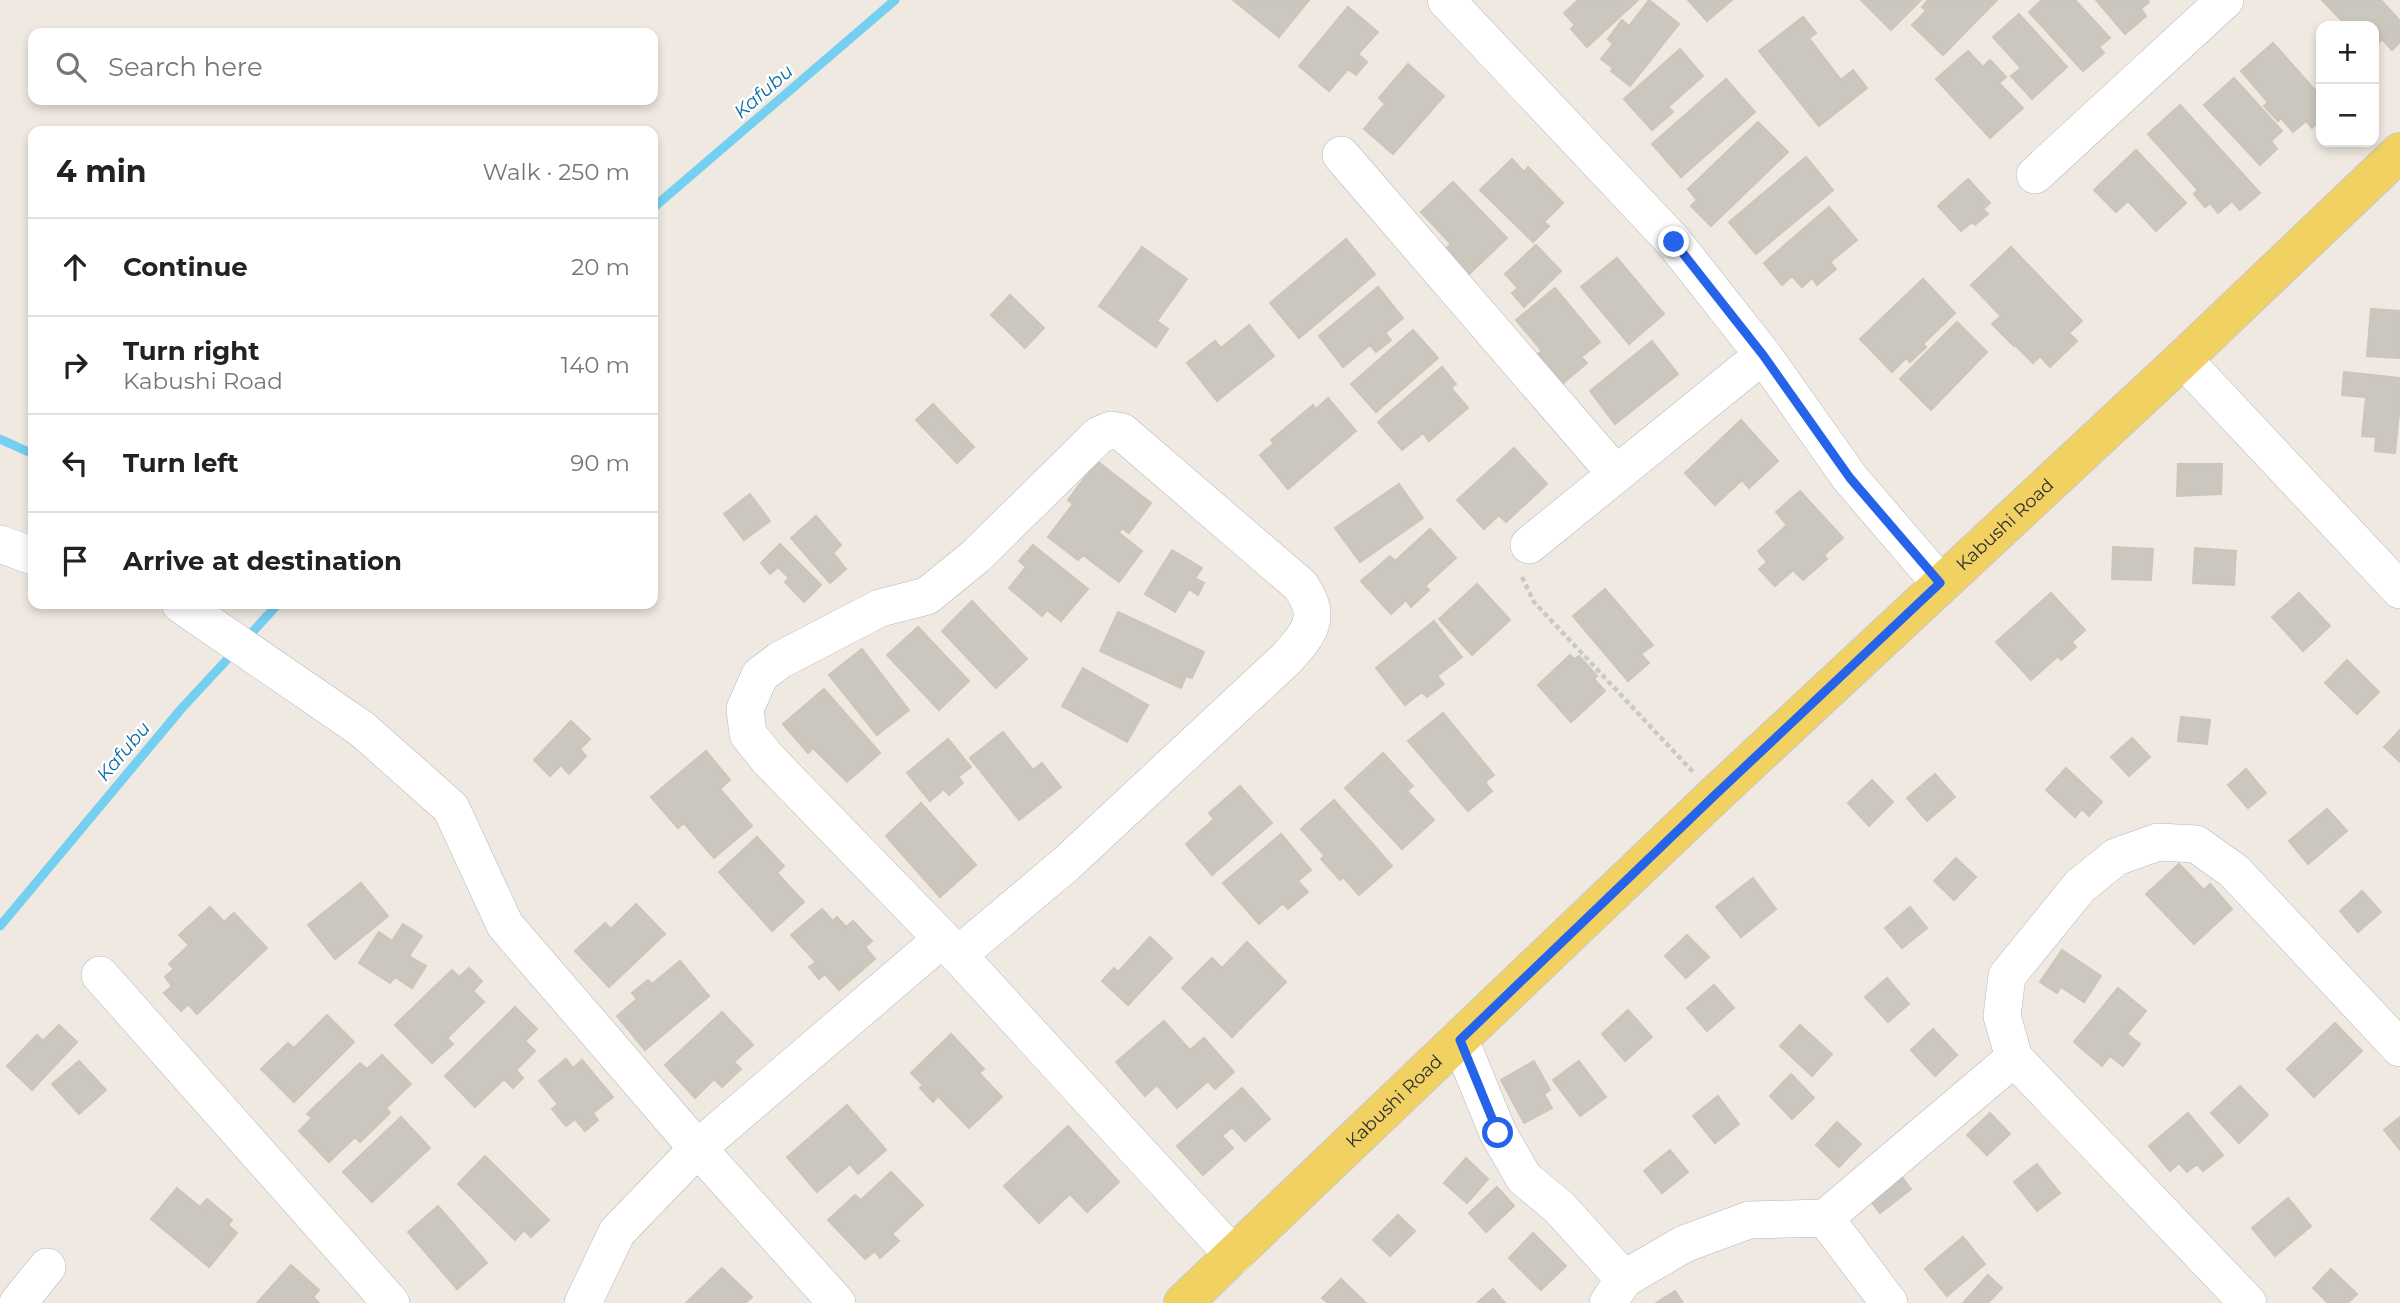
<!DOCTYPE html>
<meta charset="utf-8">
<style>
:root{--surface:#fff;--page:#f2f2f2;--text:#222;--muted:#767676;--line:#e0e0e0}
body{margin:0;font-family:Montserrat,sans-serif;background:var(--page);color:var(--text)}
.controls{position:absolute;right:21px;top:21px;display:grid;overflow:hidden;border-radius:14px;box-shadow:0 4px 10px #0003}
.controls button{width:63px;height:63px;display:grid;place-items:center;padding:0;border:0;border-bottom:2px solid var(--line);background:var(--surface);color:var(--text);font:35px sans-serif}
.stop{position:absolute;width:21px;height:21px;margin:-16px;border:5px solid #2563eb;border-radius:50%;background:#fff}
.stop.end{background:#2563eb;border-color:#fff;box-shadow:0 2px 7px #0008}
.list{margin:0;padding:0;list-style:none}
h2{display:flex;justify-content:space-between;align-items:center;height:91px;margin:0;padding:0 28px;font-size:30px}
h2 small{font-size:23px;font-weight:400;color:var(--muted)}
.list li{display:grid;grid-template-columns:46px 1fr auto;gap:21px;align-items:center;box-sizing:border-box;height:98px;padding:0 28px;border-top:2px solid var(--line)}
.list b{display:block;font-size:26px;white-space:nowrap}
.list p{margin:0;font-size:23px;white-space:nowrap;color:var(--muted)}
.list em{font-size:23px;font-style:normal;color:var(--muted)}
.icon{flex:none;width:38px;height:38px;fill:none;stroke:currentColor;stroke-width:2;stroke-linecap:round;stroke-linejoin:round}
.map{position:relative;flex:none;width:2400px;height:1303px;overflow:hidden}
.search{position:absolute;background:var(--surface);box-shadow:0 4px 10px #0003;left:28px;top:28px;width:630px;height:77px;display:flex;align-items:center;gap:18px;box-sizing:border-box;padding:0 24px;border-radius:14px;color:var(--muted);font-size:26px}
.panel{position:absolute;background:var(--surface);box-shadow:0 4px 10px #0003;left:28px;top:126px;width:630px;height:483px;border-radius:14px}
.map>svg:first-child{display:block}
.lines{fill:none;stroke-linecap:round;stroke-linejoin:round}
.stream{stroke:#75cff0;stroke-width:9}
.building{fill:#cbc7bf;stroke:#cbc5ba;stroke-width:2}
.minor-casing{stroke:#b4b7c1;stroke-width:38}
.major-casing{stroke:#c9c9c9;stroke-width:40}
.path{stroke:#c9c9c9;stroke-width:4.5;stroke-dasharray:5 3.5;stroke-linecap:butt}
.minor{stroke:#fff;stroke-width:37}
.major{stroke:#f2d163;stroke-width:38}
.route{stroke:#2563eb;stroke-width:9}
.labels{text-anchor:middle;stroke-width:5;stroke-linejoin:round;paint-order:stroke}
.street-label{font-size:18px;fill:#2e2e2e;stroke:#fff}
.water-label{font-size:19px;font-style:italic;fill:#0d6fa3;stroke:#fff}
</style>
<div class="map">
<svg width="2400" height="1303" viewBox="0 0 2400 1303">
<rect width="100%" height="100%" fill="#efe9e1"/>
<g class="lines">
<path class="stream" d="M 653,208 L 895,0
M 0,439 L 33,454
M 246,639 L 278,604
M 0,926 L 182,708 L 235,651"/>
</g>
<path class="building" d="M 1233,0 L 1309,0 L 1279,37 Z
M 1578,0 L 1638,0 L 1587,47 L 1571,29 L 1575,25 L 1564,13 Z
M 1649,0 L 1679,24 L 1630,86 L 1611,71 L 1613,68 L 1601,59 L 1613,44 L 1608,39 L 1622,20 L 1629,26 Z
M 1688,0 L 1732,0 L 1707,21 Z
M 1861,0 L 1921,0 L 1891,30 Z
M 1928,0 L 1997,0 L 1943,55 L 1912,25 L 1926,11 L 1922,7 Z
M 2042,0 L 2075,0 L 2110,38 L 2099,47 L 2104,53 L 2083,71 L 2029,12 Z
M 2096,0 L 2147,0 L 2149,2 L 2141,9 L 2146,16 L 2125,34 Z
M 2322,0 L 2381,0 L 2400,21 L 2400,42 L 2392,50 L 2382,39 L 2374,47 L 2374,26 L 2347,26 Z
M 1348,7 L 1378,32 L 1358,54 L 1367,62 L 1356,75 L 1348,69 L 1329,91 L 1299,66 Z
M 2019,14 L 2067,67 L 2032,99 L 2011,76 L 2021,68 L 1993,37 Z
M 1803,17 L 1816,33 L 1809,38 L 1841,80 L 1853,70 L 1867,88 L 1819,126 L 1759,51 Z
M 2273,43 L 2321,97 L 2321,119 L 2312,128 L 2306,121 L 2293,132 L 2281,118 L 2278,121 L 2264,106 L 2268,102 L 2241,71 Z
M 1680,49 L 1703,76 L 1668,107 L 1673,112 L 1652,130 L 1624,99 Z
M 1968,51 L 1983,67 L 1990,60 L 2006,77 L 1999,83 L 2023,108 L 1990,138 L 1936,79 Z
M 1408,64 L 1444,96 L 1393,154 L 1364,129 L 1385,104 L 1379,98 Z
M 2234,78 L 2282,131 L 2271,141 L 2277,149 L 2260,165 L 2204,105 Z
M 1726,79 L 1755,112 L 1681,177 L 1652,144 Z
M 2180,105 L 2260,193 L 2240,210 L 2232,201 L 2218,213 L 2210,203 L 2205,207 L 2194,194 L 2198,190 L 2148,134 Z
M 1758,122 L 1788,152 L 1711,226 L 1691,206 L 1697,200 L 1688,189 Z
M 2136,150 L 2186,203 L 2156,231 L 2128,201 L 2116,212 L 2094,190 Z
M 1806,157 L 1833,190 L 1756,254 L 1729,222 Z
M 1512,159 L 1524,172 L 1528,167 L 1563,203 L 1544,222 L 1549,226 L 1533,242 L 1480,190 Z
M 1968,179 L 1990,203 L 1983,209 L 1988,214 L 1975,225 L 1972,222 L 1961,231 L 1938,206 Z
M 1453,182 L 1507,238 L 1467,276 L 1443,251 L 1451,244 L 1421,212 Z
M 1829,207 L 1857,240 L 1830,262 L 1836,269 L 1817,285 L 1812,278 L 1802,287 L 1792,276 L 1782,285 L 1764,263 Z
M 1346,239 L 1375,274 L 1299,338 L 1270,303 Z
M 1536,245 L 1561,271 L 1524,307 L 1512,293 L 1518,288 L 1505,274 Z
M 1142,247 L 1187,279 L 1157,321 L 1168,329 L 1156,347 L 1099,306 Z
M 2011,247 L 2082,321 L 2069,333 L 2077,341 L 2050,367 L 2040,356 L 2033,363 L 2015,345 L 2014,346 L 1992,324 L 2001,316 L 1971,285 Z
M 1617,258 L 1664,314 L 1629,344 L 1581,287 Z
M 1923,279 L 1955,313 L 1923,344 L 1926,347 L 1910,362 L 1906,358 L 1892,372 L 1860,339 Z
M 1378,287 L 1403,318 L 1385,333 L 1391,340 L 1376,352 L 1370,345 L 1343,367 L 1319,336 Z
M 1555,288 L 1600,342 L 1581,357 L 1587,363 L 1562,384 L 1537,354 L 1542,351 L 1516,320 Z
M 1010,295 L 1044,328 L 1025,348 L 991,315 Z
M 2371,309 L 2400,311 L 2399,358 L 2367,356 Z
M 1957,322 L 1987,352 L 1931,410 L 1900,379 Z
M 1249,325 L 1274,356 L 1217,401 L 1187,363 L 1215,341 L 1221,348 Z
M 1413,330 L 1438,358 L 1376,412 L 1351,384 Z
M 1652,341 L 1678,374 L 1615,424 L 1590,391 Z
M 1442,367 L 1456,384 L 1451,388 L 1468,408 L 1429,441 L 1423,433 L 1402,450 L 1378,422 Z
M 2344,372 L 2400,378 L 2400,404 L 2395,453 L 2375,451 L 2376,437 L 2362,436 L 2366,397 L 2342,395 Z
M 1328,398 L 1356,431 L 1288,489 L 1260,455 L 1274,443 L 1271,440 L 1313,405 L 1316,409 Z
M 933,404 L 974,447 L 957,463 L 916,420 Z
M 1741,420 L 1778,461 L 1749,488 L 1742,480 L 1715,505 L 1685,473 Z
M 1514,448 L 1547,484 L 1506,522 L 1499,515 L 1484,529 L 1457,500 Z
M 1097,461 L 1151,503 L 1129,533 L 1122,528 L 1119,533 L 1142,551 L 1119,582 L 1083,555 L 1078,560 L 1048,537 L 1073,504 L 1068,500 Z
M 2178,464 L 2222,464 L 2221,494 L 2177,496 Z
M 1399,484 L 1423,518 L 1360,562 L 1335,528 Z
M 1800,491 L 1843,538 L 1824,555 L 1827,559 L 1803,580 L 1793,570 L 1775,586 L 1759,569 L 1767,562 L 1758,551 L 1787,525 L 1776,512 Z
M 750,494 L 770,521 L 744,540 L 724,514 Z
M 816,516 L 841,545 L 833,553 L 846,569 L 830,583 L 791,538 Z
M 1430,529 L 1456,558 L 1425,586 L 1429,590 L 1411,607 L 1406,600 L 1391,614 L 1361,581 L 1390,556 L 1395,561 Z
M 780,544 L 821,585 L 804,602 L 785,582 L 789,578 L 778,567 L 770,574 L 761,563 Z
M 1033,545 L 1088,589 L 1061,621 L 1047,610 L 1042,616 L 1009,588 L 1026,567 L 1019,561 Z
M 2113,547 L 2153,549 L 2151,580 L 2112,579 Z
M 2195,548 L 2236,551 L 2234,585 L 2193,583 Z
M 1172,550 L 1202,568 L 1195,578 L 1204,583 L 1198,595 L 1189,589 L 1175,612 L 1145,594 Z
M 1477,584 L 1510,620 L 1472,655 L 1439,619 Z
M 1605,589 L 1653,645 L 1641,654 L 1649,663 L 1628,681 L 1573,616 Z
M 2051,593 L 2085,630 L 2072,642 L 2076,647 L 2061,660 L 2058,656 L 2031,680 L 1996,642 Z
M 2299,593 L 2330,626 L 2303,651 L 2272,617 Z
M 972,601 L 1027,659 L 996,688 L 942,631 Z
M 1118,612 L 1204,652 L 1192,678 L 1186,676 L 1181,688 L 1100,651 Z
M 1434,621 L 1462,657 L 1437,676 L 1444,684 L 1427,697 L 1422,692 L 1405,705 L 1376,668 Z
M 918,627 L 969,681 L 939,710 L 887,655 Z
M 862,649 L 909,710 L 877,735 L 829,675 Z
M 1570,655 L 1574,659 L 1579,656 L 1597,676 L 1594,679 L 1605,691 L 1571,722 L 1538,685 Z
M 2347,660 L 2379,692 L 2357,714 L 2325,683 Z
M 1083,668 L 1148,705 L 1127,742 L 1062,706 Z
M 824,689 L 880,753 L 847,782 L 813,748 L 808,753 L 783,724 Z
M 1443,713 L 1494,775 L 1485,782 L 1492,791 L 1468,811 L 1408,741 Z
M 2181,717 L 2210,720 L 2207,744 L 2178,741 Z
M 571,721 L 590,739 L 580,749 L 586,756 L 569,774 L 561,765 L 550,776 L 534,760 Z
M 2400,730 L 2400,762 L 2384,747 Z
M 1003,732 L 1033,770 L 1042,763 L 1061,787 L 1019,820 L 970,758 Z
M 2132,738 L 2150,757 L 2129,776 L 2111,757 Z
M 948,739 L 971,767 L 958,777 L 963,783 L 949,795 L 944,789 L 930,801 L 907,773 Z
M 706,751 L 730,780 L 720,789 L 752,826 L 714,858 L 684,823 L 678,828 L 651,797 Z
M 1383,753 L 1413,786 L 1407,791 L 1434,820 L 1402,849 L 1345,788 Z
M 2066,768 L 2102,802 L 2089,816 L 2082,809 L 2075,817 L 2046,790 Z
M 2246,769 L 2266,793 L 2248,808 L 2228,785 Z
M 1935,774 L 1955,797 L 1927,821 L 1907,798 Z
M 1872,780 L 1893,802 L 1869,826 L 1848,803 Z
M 1240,786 L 1272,823 L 1212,875 L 1186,844 L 1214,819 L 1209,813 Z
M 1334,800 L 1392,866 L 1359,895 L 1343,877 L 1340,880 L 1321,859 L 1325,856 L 1301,829 Z
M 921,803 L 976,865 L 940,897 L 886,836 Z
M 2327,809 L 2347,831 L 2308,864 L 2289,841 Z
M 1281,834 L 1311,870 L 1298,881 L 1308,892 L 1288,909 L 1283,903 L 1259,924 L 1223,883 Z
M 757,837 L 784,866 L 777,873 L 804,902 L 772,931 L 719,872 Z
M 1956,858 L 1976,877 L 1954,900 L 1934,881 Z
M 2179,864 L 2204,890 L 2210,884 L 2232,909 L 2194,944 L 2146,894 Z
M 1753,878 L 1776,909 L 1741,937 L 1716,907 Z
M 361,883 L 388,916 L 335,959 L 308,925 Z
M 2362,891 L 2381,912 L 2358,932 L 2340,911 Z
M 636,904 L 665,934 L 609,987 L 575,951 L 605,923 L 611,929 Z
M 210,907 L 224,922 L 234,913 L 267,948 L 197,1014 L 188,1004 L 181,1011 L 164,993 L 172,986 L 165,977 L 174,969 L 169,964 L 189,945 L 179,935 Z
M 1910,907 L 1927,928 L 1902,948 L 1885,928 Z
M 822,909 L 833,921 L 837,917 L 846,927 L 853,921 L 872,941 L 865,947 L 875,959 L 839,990 L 825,974 L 819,979 L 809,967 L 816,962 L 791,935 Z
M 403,924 L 422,936 L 409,956 L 426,966 L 412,988 L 395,977 L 390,983 L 359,963 L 379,932 L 392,941 Z
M 1687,935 L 1709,957 L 1686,978 L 1665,956 Z
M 1150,937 L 1172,958 L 1128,1005 L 1102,981 L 1114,968 L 1118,972 Z
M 1247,942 L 1286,982 L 1232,1037 L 1182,988 L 1212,958 L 1222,968 Z
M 2062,950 L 2101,976 L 2084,1002 L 2061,987 L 2057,993 L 2040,982 Z
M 680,961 L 709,996 L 645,1050 L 617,1016 L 637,999 L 632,993 L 648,980 L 652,984 Z
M 469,968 L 482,981 L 473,991 L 484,1002 L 447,1038 L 453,1044 L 432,1063 L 395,1025 L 452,970 L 459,977 Z
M 1887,978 L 1909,1004 L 1888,1022 L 1865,997 Z
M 1714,985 L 1734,1008 L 1707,1031 L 1687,1008 Z
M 2118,988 L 2146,1011 L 2127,1034 L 2140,1044 L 2123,1066 L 2110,1056 L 2102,1066 L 2074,1042 Z
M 515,1007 L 537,1029 L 525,1041 L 535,1051 L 516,1070 L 523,1078 L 513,1088 L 504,1079 L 475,1107 L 445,1076 Z
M 1628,1010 L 1652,1037 L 1625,1061 L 1602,1034 Z
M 722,1012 L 753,1045 L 734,1062 L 741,1069 L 722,1087 L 714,1079 L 695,1098 L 665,1065 Z
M 327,1015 L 354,1042 L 294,1102 L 261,1069 L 288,1043 L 294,1048 Z
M 1164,1021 L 1190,1050 L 1204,1038 L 1234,1072 L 1215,1089 L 1208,1081 L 1177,1108 L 1157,1085 L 1145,1096 L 1116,1062 Z
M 2335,1023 L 2362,1051 L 2314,1097 L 2287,1069 Z
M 59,1025 L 77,1042 L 32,1090 L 7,1066 L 37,1035 L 43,1041 Z
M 1800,1025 L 1832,1054 L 1812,1076 L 1780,1046 Z
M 1933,1029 L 1957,1055 L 1935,1076 L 1911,1050 Z
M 951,1034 L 984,1069 L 979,1073 L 1002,1097 L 969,1128 L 938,1096 L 933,1102 L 920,1088 L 923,1085 L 911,1073 Z
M 382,1055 L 411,1084 L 386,1108 L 390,1113 L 360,1142 L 355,1137 L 329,1162 L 299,1131 L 312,1118 L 307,1114 L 360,1063 L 367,1069 Z
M 566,1059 L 573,1068 L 582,1060 L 613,1097 L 593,1113 L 598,1120 L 585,1131 L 575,1119 L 566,1126 L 552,1109 L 558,1104 L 539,1081 Z
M 79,1061 L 106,1090 L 79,1114 L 52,1084 Z
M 1534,1061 L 1550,1090 L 1544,1094 L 1552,1108 L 1524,1123 L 1501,1080 Z
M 1579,1061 L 1606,1097 L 1580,1116 L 1553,1080 Z
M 1791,1074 L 1814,1098 L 1792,1119 L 1770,1096 Z
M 2240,1086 L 2268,1115 L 2239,1143 L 2211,1113 Z
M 1242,1088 L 1270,1119 L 1245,1141 L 1232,1127 L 1222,1136 L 1233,1148 L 1203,1175 L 1177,1146 Z
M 1718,1096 L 1739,1124 L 1715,1143 L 1693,1116 Z
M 847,1105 L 886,1150 L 858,1174 L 850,1164 L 817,1192 L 787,1157 Z
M 1990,1113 L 2010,1134 L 1987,1155 L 1967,1135 Z
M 2188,1113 L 2223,1155 L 2203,1171 L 2197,1164 L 2187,1172 L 2179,1163 L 2170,1171 L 2149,1146 Z
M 401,1117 L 430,1148 L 372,1202 L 343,1172 Z
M 2400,1117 L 2400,1150 L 2384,1130 Z
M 1837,1122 L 1861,1144 L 1839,1167 L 1816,1145 Z
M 1068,1126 L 1119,1182 L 1087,1212 L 1070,1194 L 1039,1223 L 1004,1186 Z
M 1670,1150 L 1688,1172 L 1662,1193 L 1644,1171 Z
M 485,1156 L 549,1220 L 531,1237 L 524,1230 L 515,1240 L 458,1184 Z
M 1466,1158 L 1488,1179 L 1467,1203 L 1444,1183 Z
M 2037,1164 L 2060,1193 L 2037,1211 L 2014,1182 Z
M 1895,1168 L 1911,1189 L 1880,1213 L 1864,1192 Z
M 891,1172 L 923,1205 L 892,1234 L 899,1241 L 880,1258 L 875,1251 L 865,1259 L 828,1220 L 855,1195 L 861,1200 Z
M 1497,1187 L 1514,1206 L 1486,1232 L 1469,1213 Z
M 177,1188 L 200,1207 L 207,1199 L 232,1220 L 228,1225 L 237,1233 L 209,1267 L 151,1219 Z
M 2288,1198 L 2311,1226 L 2275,1256 L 2252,1228 Z
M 438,1206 L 487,1263 L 457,1289 L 408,1232 Z
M 1398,1215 L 1415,1231 L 1390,1256 L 1373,1240 Z
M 1533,1233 L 1566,1266 L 1541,1290 L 1509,1258 Z
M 1963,1237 L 1985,1264 L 1947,1296 L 1925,1269 Z
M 291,1265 L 319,1290 L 313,1297 L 319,1303 L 257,1303 Z
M 722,1268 L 752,1297 L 745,1303 L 686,1303 Z
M 2331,1269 L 2357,1294 L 2348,1303 L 2328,1303 L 2313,1288 Z
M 1988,1275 L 2002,1288 L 1988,1303 L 1963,1303 Z
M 1341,1279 L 1366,1303 L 1328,1303 L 1322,1298 Z
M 1493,1289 L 1505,1303 L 1477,1303 Z
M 1675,1291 L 1683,1303 L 1656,1303 Z"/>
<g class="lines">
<g class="minor-casing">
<path id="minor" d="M 1446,0 L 1674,242 L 1763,355 L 1850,478 L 1940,583
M 1341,155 L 1616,474
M 2035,175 L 2225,0
M 2183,359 L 2400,590
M 0,544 L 33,556
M 1529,545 L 1763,355
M 180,604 L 362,729 L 451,808 L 505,925 L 685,1134 L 837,1303
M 958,955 L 1066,864 L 1287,658 C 1298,645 1313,631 1312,613 C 1312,604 1305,593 1301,586 L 1122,432 L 1111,430 L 1099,435 L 976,556 L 927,596 L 880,608 L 780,660 L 760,675 L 745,709 L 748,734 L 767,758 L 958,955 L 1234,1256
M 100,975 L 391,1303
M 1460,1040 L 1498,1133 L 1524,1178 L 1560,1208 L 1624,1279
M 1825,1218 L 1889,1303
M 18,1303 L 47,1267
M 583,1303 L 617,1232 L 698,1148 L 942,939
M 1608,1303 L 1624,1279 L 1684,1244 L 1749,1220 L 1825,1218 L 2014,1058
M 2248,1303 L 2014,1058 L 2002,1016 L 2007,976 L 2080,886 L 2116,857 L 2158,842 L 2196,844 L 2234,871 L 2400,1048"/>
</g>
<g class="major-casing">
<g id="major">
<path id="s1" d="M 1183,1303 L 1715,795 L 2183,359 L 2400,152"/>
</g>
</g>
<path class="path" d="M 1522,577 L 1534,602 L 1693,772"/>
<use href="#minor" class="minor"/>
<use href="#major" class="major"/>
</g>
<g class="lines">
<path class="route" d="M 1498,1133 L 1460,1040 L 1715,795 L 1940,583 L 1850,478 L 1763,355 L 1674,242"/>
</g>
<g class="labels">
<g class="street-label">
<text dy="6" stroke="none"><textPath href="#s1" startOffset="1132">Kabushi Road</textPath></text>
<text dy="6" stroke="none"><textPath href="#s1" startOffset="292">Kabushi Road</textPath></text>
</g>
<g class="water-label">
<text transform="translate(763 91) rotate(-41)" y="7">Kafubu</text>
<text transform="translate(123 751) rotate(-50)" y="7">Kafubu</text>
</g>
</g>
</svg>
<div class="controls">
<button>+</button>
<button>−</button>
</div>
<div class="stop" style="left:1498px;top:1133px"></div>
<div class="stop end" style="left:1674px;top:242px"></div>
<div class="search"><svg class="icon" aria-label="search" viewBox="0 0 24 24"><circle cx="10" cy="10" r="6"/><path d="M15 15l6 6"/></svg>Search here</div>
<section class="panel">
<h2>4 min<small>Walk · 250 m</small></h2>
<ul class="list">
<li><svg class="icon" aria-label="ahead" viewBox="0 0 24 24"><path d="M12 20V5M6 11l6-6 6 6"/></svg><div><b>Continue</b></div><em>20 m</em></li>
<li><svg class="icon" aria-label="right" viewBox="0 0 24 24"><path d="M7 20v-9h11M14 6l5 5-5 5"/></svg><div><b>Turn right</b><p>Kabushi Road</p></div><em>140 m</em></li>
<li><svg class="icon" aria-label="left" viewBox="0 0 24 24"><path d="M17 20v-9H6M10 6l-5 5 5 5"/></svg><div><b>Turn left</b></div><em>90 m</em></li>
<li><svg class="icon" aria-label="arrive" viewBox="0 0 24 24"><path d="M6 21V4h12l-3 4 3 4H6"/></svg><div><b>Arrive at destination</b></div></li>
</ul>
</section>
</div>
